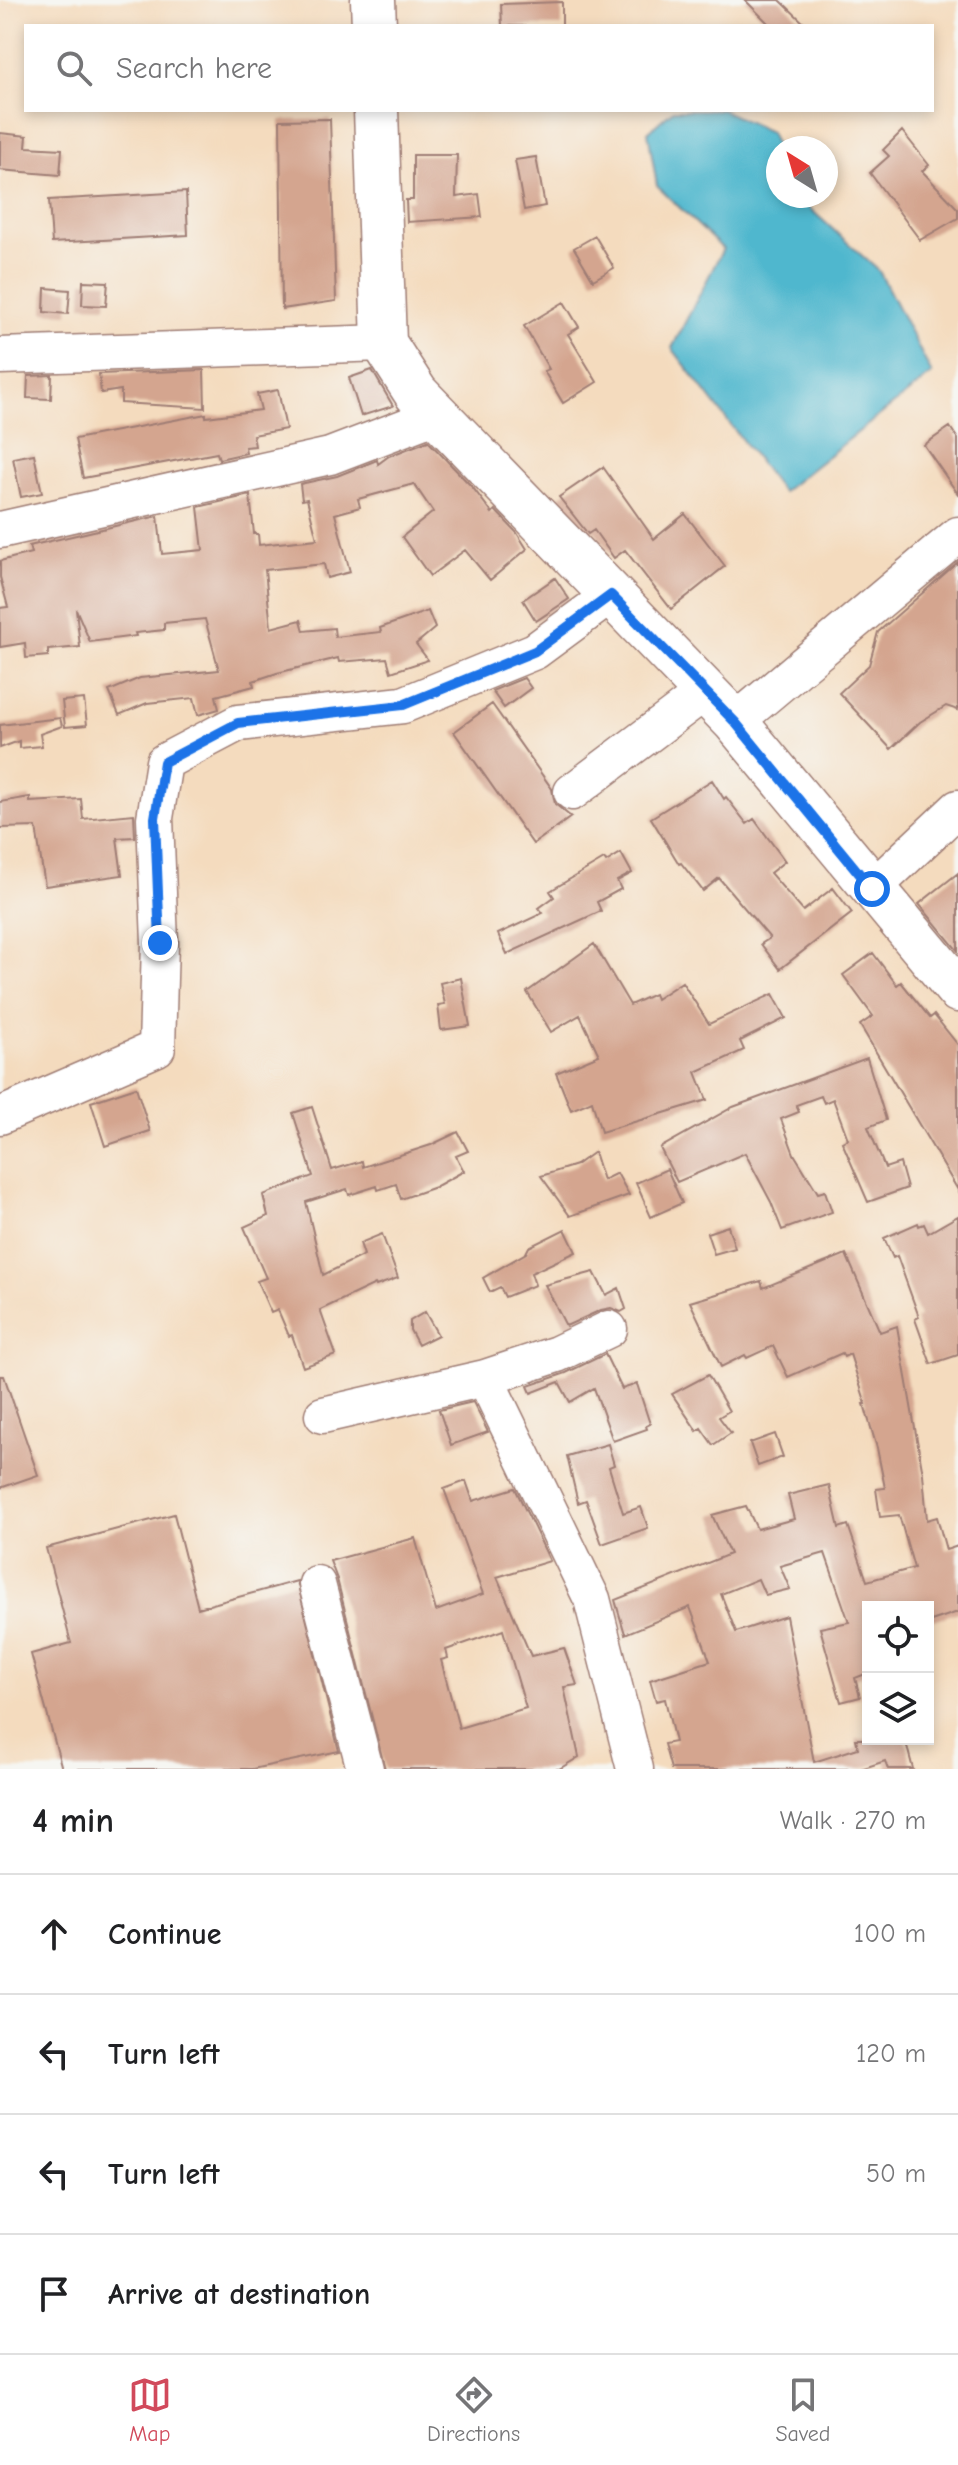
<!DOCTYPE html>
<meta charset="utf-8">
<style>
:root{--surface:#fff;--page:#f2f2f2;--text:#202124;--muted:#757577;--line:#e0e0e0;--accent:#d1495b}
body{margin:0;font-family:"Comic Neue",sans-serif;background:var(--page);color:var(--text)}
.controls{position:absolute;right:24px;bottom:24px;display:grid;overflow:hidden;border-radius:0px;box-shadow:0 4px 12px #0003}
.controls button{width:72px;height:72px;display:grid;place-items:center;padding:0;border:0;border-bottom:2px solid var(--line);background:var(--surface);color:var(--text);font:40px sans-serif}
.compass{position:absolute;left:766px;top:136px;width:72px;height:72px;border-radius:50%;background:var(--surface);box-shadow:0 4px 12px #0003;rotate:323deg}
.stop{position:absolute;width:24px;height:24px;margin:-18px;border:6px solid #1a73e8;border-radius:50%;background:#fff}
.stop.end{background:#1a73e8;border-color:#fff;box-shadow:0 2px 8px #0008}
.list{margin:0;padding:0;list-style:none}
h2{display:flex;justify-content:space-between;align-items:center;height:104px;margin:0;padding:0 32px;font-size:34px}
h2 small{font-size:26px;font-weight:400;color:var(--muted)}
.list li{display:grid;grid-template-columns:52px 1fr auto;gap:24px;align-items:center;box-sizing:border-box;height:120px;padding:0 32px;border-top:2px solid var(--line)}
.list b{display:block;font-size:30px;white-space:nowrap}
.list em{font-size:26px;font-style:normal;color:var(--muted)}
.icon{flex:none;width:44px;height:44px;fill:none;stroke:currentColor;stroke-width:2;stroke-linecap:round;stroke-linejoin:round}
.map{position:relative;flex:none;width:958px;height:1769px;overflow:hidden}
.search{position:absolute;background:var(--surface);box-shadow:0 4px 12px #0003;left:24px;right:24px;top:24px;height:88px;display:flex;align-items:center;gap:20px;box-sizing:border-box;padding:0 28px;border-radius:0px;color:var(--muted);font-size:30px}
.sheet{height:584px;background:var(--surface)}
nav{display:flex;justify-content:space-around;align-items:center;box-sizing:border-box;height:112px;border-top:2px solid var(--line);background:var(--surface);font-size:22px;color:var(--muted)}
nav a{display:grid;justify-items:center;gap:4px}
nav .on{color:var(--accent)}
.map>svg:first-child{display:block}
.water{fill:#50b7ce;stroke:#4d6b7c;stroke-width:2}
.building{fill:#d4a58f;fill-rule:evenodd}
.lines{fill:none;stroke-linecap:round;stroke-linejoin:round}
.minor-casing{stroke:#9f7d74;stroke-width:39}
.major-casing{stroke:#9f7d74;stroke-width:47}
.minor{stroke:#fff;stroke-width:36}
.major{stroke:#fff;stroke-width:44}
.route{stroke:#1a73e8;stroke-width:10}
</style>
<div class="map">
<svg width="958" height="1769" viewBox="0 0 958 1769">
<rect width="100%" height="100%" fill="#f6f6f2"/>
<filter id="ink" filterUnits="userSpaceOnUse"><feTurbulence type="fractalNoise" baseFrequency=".0125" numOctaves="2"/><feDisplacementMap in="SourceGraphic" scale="16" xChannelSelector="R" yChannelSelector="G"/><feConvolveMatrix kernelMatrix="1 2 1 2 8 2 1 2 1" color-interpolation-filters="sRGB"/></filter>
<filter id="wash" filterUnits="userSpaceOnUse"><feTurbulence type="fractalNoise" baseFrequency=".006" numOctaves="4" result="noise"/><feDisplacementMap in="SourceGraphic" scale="32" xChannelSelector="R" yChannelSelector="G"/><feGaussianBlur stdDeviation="1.8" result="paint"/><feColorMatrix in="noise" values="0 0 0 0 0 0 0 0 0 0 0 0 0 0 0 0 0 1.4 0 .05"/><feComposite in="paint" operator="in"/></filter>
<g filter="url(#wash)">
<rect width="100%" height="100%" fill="#f4dbbe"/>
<path class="water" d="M 673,110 L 722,110 L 770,132 L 778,152 L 778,196 L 796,196 L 879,271 L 932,374 L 782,492 L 672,348 L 723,249 L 657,186 L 648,132 Z"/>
<g id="blocks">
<path class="building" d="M 745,0 L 780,0 L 807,26 L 771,26 Z
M 562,2 L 562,26 L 502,26 L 501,4 Z
M 330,119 L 336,301 L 282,309 L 280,120 Z
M 902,131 L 929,165 L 922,171 L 958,209 L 958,218 L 920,240 L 870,173 L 889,156 L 883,150 Z
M 0,133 L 27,136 L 26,147 L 62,149 L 60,175 L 0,170 Z
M 413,155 L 457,155 L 456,197 L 479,194 L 482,217 L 407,222 L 406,200 L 413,200 Z
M 536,157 L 545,206 L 524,210 L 515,160 Z
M 186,192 L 188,235 L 52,243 L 49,200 Z
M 595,236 L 614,268 L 593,280 L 574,248 Z
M 83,281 L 108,282 L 106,306 L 82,305 Z
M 45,288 L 70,290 L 68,314 L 44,312 Z
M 564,302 L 579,327 L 568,334 L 597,382 L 563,403 L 544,371 L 549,369 L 524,326 Z
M 204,370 L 205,408 L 121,403 L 121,390 L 101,393 L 99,374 Z
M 372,370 L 393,406 L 361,416 L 349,378 Z
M 52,375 L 51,399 L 27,398 L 28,376 Z
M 278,390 L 286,429 L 253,435 L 255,446 L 245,447 L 246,453 L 219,459 L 217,453 L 83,478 L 75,439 L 206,414 L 206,417 L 261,410 L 257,394 Z
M 950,427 L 958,439 L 958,494 L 924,445 Z
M 428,441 L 473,488 L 492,513 L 495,510 L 517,533 L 527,549 L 490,580 L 465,550 L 430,576 L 402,537 L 433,512 L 414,484 L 358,499 L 360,507 L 335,514 L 350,572 L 327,578 L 324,564 L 265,570 L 271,628 L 301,620 L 304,631 L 334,628 L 335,637 L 381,632 L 380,628 L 428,611 L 435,628 L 416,644 L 428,660 L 391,672 L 387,658 L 339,662 L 338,658 L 277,673 L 253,681 L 254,686 L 216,696 L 219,709 L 198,715 L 194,698 L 147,703 L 119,715 L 109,691 L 140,678 L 219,670 L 205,619 L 164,623 L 164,630 L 135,633 L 136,636 L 90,642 L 76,609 L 80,647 L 48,650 L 48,656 L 26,658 L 25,643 L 0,647 L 0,608 L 8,607 L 0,577 L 0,561 L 31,553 L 29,546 L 158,516 L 162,554 L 203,550 L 198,507 L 250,495 L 254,534 L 258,534 L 259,545 L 317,539 L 307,499 L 302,500 L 300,484 L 337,476 L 377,460 L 378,464 L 389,456 Z
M 34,454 L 42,493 L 21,497 L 13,458 Z
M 603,467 L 654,539 L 685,514 L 725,566 L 671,609 L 625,550 L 614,558 L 594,530 L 588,534 L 559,497 Z
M 958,562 L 958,710 L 946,706 L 920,722 L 891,749 L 839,693 L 869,665 L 878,632 Z
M 555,578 L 569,599 L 536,621 L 523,600 Z
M 524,678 L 531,688 L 504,708 L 492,691 Z
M 84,699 L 87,725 L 65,727 L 62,701 Z
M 492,704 L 552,789 L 555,804 L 571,817 L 533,844 L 454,732 Z
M 60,718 L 62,726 L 40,734 L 42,746 L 19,748 L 19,741 L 0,748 L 0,725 Z
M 712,780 L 724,799 L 726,797 L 747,824 L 754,819 L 785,861 L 770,873 L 803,911 L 833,888 L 852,913 L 780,969 L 761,944 L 770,938 L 719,878 L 703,891 L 681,863 L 679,864 L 651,818 Z
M 30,797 L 30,802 L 81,799 L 83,819 L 134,814 L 135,837 L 117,838 L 122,875 L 45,886 L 36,827 L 0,828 L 0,802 Z
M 621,853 L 632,873 L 617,881 L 621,889 L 597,902 L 601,911 L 507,954 L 498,934 L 543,913 L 539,908 L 554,897 L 550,891 L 604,859 L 606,862 Z
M 958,873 L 958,951 L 919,904 Z
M 594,944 L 630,1005 L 654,994 L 656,999 L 682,982 L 709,1024 L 773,994 L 786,1018 L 740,1041 L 744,1050 L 696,1072 L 707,1100 L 601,1132 L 592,1101 L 571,1110 L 556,1073 L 599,1055 L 580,1015 L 551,1032 L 527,992 Z
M 873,953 L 897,985 L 901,982 L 930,1018 L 934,1015 L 958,1045 L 958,1190 L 860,1025 L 873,1016 L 843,975 Z
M 461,978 L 470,1026 L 441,1030 L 438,1005 L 445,1004 L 440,983 Z
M 867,1058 L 886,1120 L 868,1127 L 885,1168 L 900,1163 L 907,1188 L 868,1202 L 842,1142 L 848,1139 L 833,1099 L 824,1103 L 821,1096 L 796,1105 L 799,1112 L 781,1119 L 794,1154 L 818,1193 L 825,1191 L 832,1212 L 782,1230 L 771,1202 L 745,1153 L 677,1182 L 660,1148 L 733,1107 Z
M 136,1087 L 150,1131 L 105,1146 L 91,1102 Z
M 312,1107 L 332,1170 L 362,1161 L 363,1167 L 431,1145 L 458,1132 L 468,1151 L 456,1156 L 464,1171 L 435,1187 L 401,1199 L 396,1184 L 378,1190 L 377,1186 L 349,1195 L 347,1189 L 306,1202 L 323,1275 L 364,1255 L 360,1243 L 382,1234 L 398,1278 L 376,1286 L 375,1284 L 320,1310 L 336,1355 L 303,1367 L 292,1335 L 289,1336 L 278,1310 L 271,1313 L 257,1281 L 266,1278 L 244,1227 L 268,1216 L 263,1195 L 313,1176 L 293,1113 Z
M 594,1152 L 603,1180 L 617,1173 L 629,1195 L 570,1216 L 541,1176 L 576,1165 Z
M 667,1169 L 682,1203 L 651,1217 L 636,1183 Z
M 958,1216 L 958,1355 L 931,1364 L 915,1319 L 919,1317 L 897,1256 L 893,1258 L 884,1238 L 918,1223 L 919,1226 L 924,1224 L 928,1233 Z
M 728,1226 L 735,1248 L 714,1254 L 707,1233 Z
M 565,1229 L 576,1252 L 531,1273 L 535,1285 L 505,1297 L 500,1287 L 490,1292 L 483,1278 L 526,1253 L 529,1247 Z
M 846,1254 L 880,1332 L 897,1326 L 923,1474 L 927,1520 L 937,1517 L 946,1550 L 958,1546 L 958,1612 L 928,1622 L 928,1607 L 868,1607 L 868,1673 L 855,1678 L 860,1697 L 841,1702 L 820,1628 L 849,1622 L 825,1553 L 780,1566 L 790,1589 L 765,1595 L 758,1579 L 721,1594 L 736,1632 L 786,1616 L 814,1762 L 858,1748 L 856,1739 L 905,1739 L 913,1769 L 888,1769 L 885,1761 L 861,1769 L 671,1769 L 664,1744 L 675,1742 L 665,1699 L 656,1701 L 650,1680 L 710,1661 L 690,1607 L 625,1634 L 615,1600 L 730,1554 L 712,1515 L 746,1506 L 757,1529 L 794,1519 L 788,1495 L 829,1485 L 839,1528 L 848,1525 L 867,1581 L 914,1568 L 899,1515 L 880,1517 L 876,1489 L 885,1488 L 877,1448 L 864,1404 L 866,1404 L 850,1354 L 844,1357 L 842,1353 L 788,1377 L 773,1346 L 747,1358 L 745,1355 L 721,1367 L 690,1302 L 761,1281 L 763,1288 Z
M 594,1272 L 606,1295 L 619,1288 L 626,1309 L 621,1312 L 611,1308 L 601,1310 L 566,1326 L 545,1285 Z
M 425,1312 L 438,1335 L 418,1345 L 410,1330 L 410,1321 Z
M 605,1354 L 622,1389 L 637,1384 L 650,1424 L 646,1426 L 647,1429 L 613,1441 L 594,1388 L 570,1402 L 559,1382 L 531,1393 L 528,1386 L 566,1373 Z
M 708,1375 L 729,1411 L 719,1417 L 731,1433 L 713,1445 L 701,1428 L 697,1431 L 672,1394 Z
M 0,1376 L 4,1376 L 38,1475 L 0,1488 Z
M 473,1402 L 488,1432 L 451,1445 L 439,1410 Z
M 775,1434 L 783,1457 L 758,1466 L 750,1443 Z
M 608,1444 L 614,1465 L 609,1467 L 623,1513 L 641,1507 L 648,1528 L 602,1544 L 586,1500 L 578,1503 L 567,1456 Z
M 466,1481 L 473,1501 L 515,1488 L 550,1561 L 497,1577 L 531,1656 L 564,1648 L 577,1685 L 564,1687 L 579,1757 L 559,1769 L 385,1769 L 337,1579 L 330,1561 L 415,1538 L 436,1611 L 483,1594 L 444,1489 ZM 503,1630 L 526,1708 L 459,1728 L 441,1660 L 448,1658 L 446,1650 Z
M 174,1514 L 198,1608 L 297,1581 L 339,1751 L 252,1769 L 62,1769 L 31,1654 L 71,1643 L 46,1548 Z"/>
</g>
</g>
<g filter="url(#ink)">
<use href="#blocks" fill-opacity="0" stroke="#9f7d74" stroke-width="2"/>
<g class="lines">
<g class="minor-casing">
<path id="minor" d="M 0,356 L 384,343
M 0,530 L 330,456 L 437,415
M 735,722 L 958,535
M 572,792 L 705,692
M 872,889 L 958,808
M 0,1116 L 157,1048 L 160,943 L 155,818 L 164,762 L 238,723 L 403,705 L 535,651 L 611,595
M 485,1378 L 592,1599 L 635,1769
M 323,1415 L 485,1378 L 557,1354 L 609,1329
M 317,1584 L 365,1769"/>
</g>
<g class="major-casing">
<path id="major" d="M 373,0 L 374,26
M 376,110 L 384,343 L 416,393 L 735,722 L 958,990"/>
</g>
<use href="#minor" class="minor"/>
<use href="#major" class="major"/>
</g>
</g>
<g class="lines" filter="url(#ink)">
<path class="route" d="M 160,943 L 155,818 L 164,762 L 238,723 L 403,705 L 535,651 L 611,595 L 735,722 L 872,889"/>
</g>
</svg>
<div class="controls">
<button><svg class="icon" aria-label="locate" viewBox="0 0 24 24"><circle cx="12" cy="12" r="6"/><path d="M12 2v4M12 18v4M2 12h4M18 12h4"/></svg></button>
<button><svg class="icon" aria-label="layers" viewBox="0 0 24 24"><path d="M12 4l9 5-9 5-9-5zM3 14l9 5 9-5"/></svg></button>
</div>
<svg class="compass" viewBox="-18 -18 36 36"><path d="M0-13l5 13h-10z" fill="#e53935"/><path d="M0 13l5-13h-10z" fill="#757577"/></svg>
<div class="stop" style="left:872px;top:889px"></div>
<div class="stop end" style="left:160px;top:943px"></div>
<div class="search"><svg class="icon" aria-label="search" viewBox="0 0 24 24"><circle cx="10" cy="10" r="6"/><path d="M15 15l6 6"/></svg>Search here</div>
</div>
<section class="sheet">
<h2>4 min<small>Walk · 270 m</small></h2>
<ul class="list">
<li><svg class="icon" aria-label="ahead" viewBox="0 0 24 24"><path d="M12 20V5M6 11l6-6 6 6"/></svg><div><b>Continue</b></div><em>100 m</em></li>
<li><svg class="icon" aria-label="left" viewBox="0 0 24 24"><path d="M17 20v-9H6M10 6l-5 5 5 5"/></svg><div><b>Turn left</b></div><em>120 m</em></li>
<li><svg class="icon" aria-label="left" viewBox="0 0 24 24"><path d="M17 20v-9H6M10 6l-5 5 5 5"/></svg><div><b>Turn left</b></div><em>50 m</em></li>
<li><svg class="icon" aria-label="arrive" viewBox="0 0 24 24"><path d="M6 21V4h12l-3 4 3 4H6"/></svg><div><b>Arrive at destination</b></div></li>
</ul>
</section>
<nav>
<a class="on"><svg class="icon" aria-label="map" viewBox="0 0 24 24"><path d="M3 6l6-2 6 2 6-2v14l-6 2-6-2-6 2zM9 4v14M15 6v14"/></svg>Map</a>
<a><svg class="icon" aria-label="directions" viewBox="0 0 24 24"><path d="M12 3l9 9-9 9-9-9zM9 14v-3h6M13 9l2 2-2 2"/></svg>Directions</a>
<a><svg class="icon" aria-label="saved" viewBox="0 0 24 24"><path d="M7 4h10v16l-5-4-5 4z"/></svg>Saved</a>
</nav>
